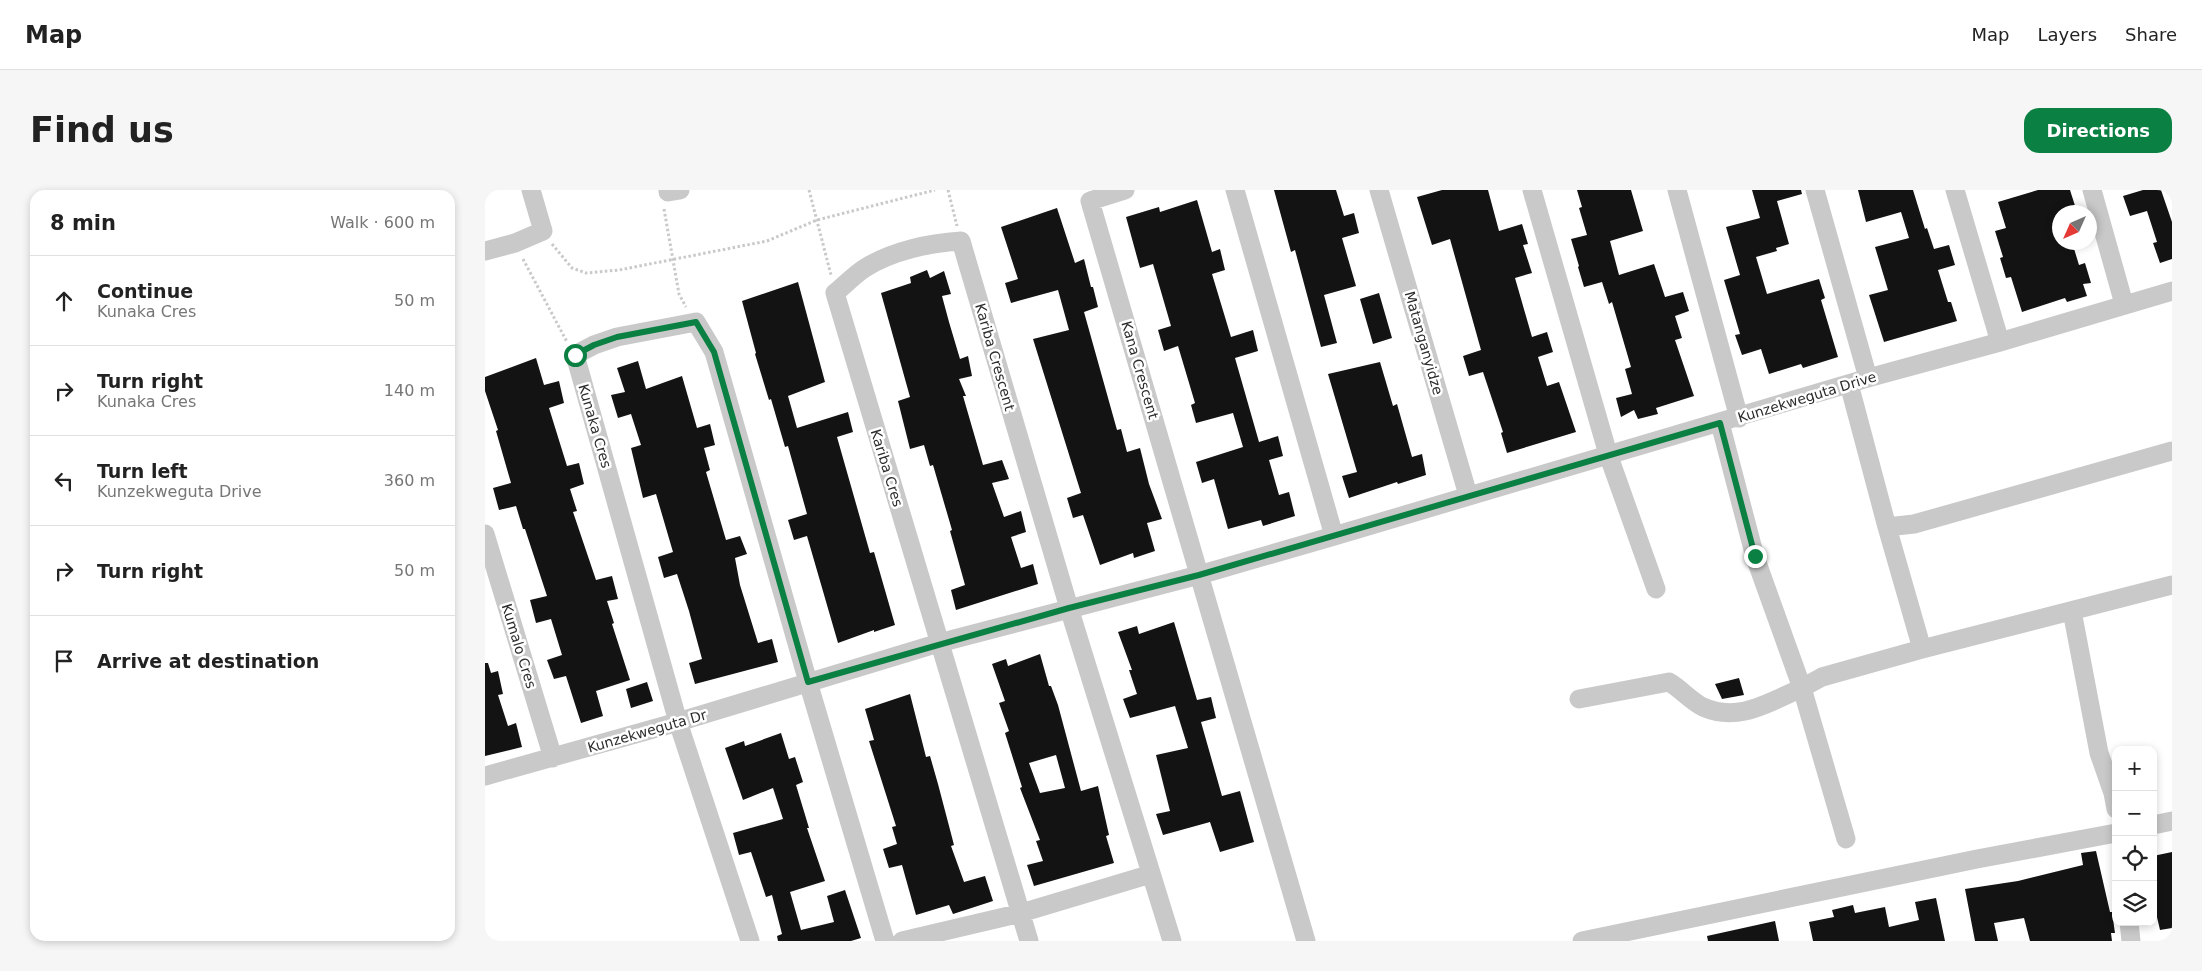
<!DOCTYPE html>
<meta charset="utf-8">
<style>
:root{--surface:#fff;--page:#f6f6f6;--text:#222;--muted:#767676;--line:#e0e0e0;--accent:#0b8043}
body{margin:0;font-family:"DejaVu Sans",sans-serif;background:var(--page);color:var(--text)}
.controls{position:absolute;right:15px;bottom:15px;display:grid;overflow:hidden;border-radius:10px;box-shadow:0 2px 8px #0003}
.controls button{width:45px;height:45px;display:grid;place-items:center;padding:0;border:0;border-bottom:1px solid var(--line);background:var(--surface);color:var(--text);font:25px sans-serif}
.compass{position:absolute;left:1567px;top:15px;width:45px;height:45px;border-radius:50%;background:var(--surface);box-shadow:0 2px 8px #0003;rotate:225deg}
.stop{position:absolute;width:15px;height:15px;margin:-11px;border:4px solid #0b8043;border-radius:50%;background:#fff}
.stop.end{background:#0b8043;border-color:#fff;box-shadow:0 1px 5px #0008}
.list{margin:0;padding:0;list-style:none}
h2{display:flex;justify-content:space-between;align-items:center;height:65px;margin:0;padding:0 20px;font-size:21px}
h2 small{font-size:16px;font-weight:400;color:var(--muted)}
.list li{display:grid;grid-template-columns:32px 1fr auto;gap:15px;align-items:center;box-sizing:border-box;height:90px;padding:0 20px;border-top:1px solid var(--line)}
.list b{display:block;font-size:19px;white-space:nowrap}
.list p{margin:0;font-size:16px;white-space:nowrap;color:var(--muted)}
.list em{font-size:16px;font-style:normal;color:var(--muted)}
.icon{flex:none;width:28px;height:28px;fill:none;stroke:currentColor;stroke-width:2;stroke-linecap:round;stroke-linejoin:round}
.map{position:relative;flex:none;width:1687px;height:751px;overflow:hidden;border-radius:15px}
header{display:flex;align-items:center;gap:30px;box-sizing:border-box;height:70px;padding:0 25px;background:var(--surface);border-bottom:1px solid var(--line)}
header strong{font-size:24px}
nav{display:flex;gap:28px;margin-inline-start:auto;font-size:18px}
.intro{display:flex;align-items:center;justify-content:space-between;box-sizing:border-box;height:120px;padding:0 30px}
h1{margin:0;font-size:35px}
.button{padding:12px 22px;border-radius:15px;background:var(--accent);color:#fff;font-size:18px;font-weight:700}
main{display:flex;gap:30px;padding:0 30px}
aside{flex:1;background:var(--surface);border-radius:15px;box-shadow:0 2px 8px #0003}
.map>svg:first-child{display:block}
.building{fill:#131313;fill-rule:evenodd}
.lines{fill:none;stroke-linecap:round;stroke-linejoin:round}
.path{stroke:#c9c9c9;stroke-width:3;stroke-dasharray:2.5 2.5;stroke-linecap:butt}
.minor{stroke:#c9c9c9;stroke-width:19}
.route{stroke:#0b8043;stroke-width:6}
.labels{text-anchor:middle;stroke-width:5;stroke-linejoin:round;paint-order:stroke}
.street-label{font-size:14px;fill:#2c2c2c;stroke:#fff}
</style>
<header>
<strong>Map</strong>
<nav><a>Map</a><a>Layers</a><a>Share</a></nav>
</header>
<div class="intro"><h1>Find us</h1><a class="button">Directions</a></div>
<main>
<aside>
<h2>8 min<small>Walk · 600 m</small></h2>
<ul class="list">
<li><svg class="icon" aria-label="ahead" viewBox="0 0 24 24"><path d="M12 20V5M6 11l6-6 6 6"/></svg><div><b>Continue</b><p>Kunaka Cres</p></div><em>50 m</em></li>
<li><svg class="icon" aria-label="right" viewBox="0 0 24 24"><path d="M7 20v-9h11M14 6l5 5-5 5"/></svg><div><b>Turn right</b><p>Kunaka Cres</p></div><em>140 m</em></li>
<li><svg class="icon" aria-label="left" viewBox="0 0 24 24"><path d="M17 20v-9H6M10 6l-5 5 5 5"/></svg><div><b>Turn left</b><p>Kunzekweguta Drive</p></div><em>360 m</em></li>
<li><svg class="icon" aria-label="right" viewBox="0 0 24 24"><path d="M7 20v-9h11M14 6l5 5-5 5"/></svg><div><b>Turn right</b></div><em>50 m</em></li>
<li><svg class="icon" aria-label="arrive" viewBox="0 0 24 24"><path d="M6 21V4h12l-3 4 3 4H6"/></svg><div><b>Arrive at destination</b></div></li>
</ul>
</aside>
<div class="map">
<svg width="1687" height="751" viewBox="0 0 1687 751">
<rect width="100%" height="100%" fill="#fff"/>
<path class="building" d="M 789,0 L 851,0 L 859,26 L 869,23 L 874,43 L 857,48 L 871,96 L 839,105 L 852,153 L 836,157 L 810,60 L 806,62 Z
M 957,0 L 1003,0 L 1014,41 L 1037,34 L 1043,54 L 1038,55 L 1047,83 L 1030,88 L 1047,147 L 1062,142 L 1068,162 L 1053,167 L 1062,196 L 1074,192 L 1091,242 L 1022,263 L 1016,243 L 1018,242 L 998,182 L 984,186 L 978,166 L 996,160 L 965,49 L 947,55 L 932,7 Z
M 1092,0 L 1146,0 L 1158,41 L 1125,51 L 1134,85 L 1169,74 L 1180,107 L 1198,102 L 1204,121 L 1190,126 L 1197,148 L 1190,150 L 1209,206 L 1171,218 L 1173,224 L 1153,229 L 1149,220 L 1136,227 L 1131,208 L 1147,204 L 1140,179 L 1146,177 L 1127,112 L 1124,114 L 1117,92 L 1099,97 L 1093,77 L 1094,76 L 1086,49 L 1102,45 L 1094,18 L 1097,17 Z
M 1267,0 L 1316,0 L 1317,4 L 1292,11 L 1304,54 L 1291,58 L 1292,61 L 1271,67 L 1282,104 L 1334,89 L 1340,108 L 1336,110 L 1353,167 L 1318,178 L 1316,174 L 1284,184 L 1276,159 L 1257,165 L 1250,145 L 1255,144 L 1239,90 L 1255,85 L 1241,37 L 1275,28 Z
M 1373,0 L 1428,0 L 1440,39 L 1442,38 L 1449,59 L 1464,55 L 1470,75 L 1453,80 L 1463,112 L 1466,112 L 1472,131 L 1399,152 L 1384,105 L 1403,100 L 1390,57 L 1424,48 L 1416,22 L 1381,32 Z
M 1553,0 L 1585,0 L 1592,22 L 1574,22 L 1574,52 L 1587,52 L 1594,75 L 1600,73 L 1606,93 L 1598,94 L 1602,106 L 1582,112 L 1580,108 L 1537,122 L 1526,87 L 1521,88 L 1515,68 L 1518,67 L 1510,41 L 1521,38 L 1513,12 Z
M 1658,0 L 1676,0 L 1687,32 L 1687,69 L 1675,73 L 1668,53 L 1672,52 L 1662,21 L 1645,26 L 1638,6 Z
M 712,10 L 727,62 L 735,59 L 740,80 L 727,84 L 746,147 L 768,140 L 773,161 L 750,168 L 774,252 L 793,246 L 798,266 L 784,270 L 794,305 L 804,302 L 810,326 L 778,336 L 776,330 L 743,339 L 729,289 L 717,293 L 711,272 L 758,257 L 748,223 L 711,233 L 706,215 L 710,213 L 693,156 L 679,161 L 673,140 L 686,136 L 668,74 L 655,78 L 641,27 L 674,17 L 675,22 Z
M 572,18 L 590,73 L 599,69 L 606,97 L 608,97 L 613,117 L 599,122 L 632,240 L 636,239 L 642,262 L 655,258 L 664,294 L 677,329 L 662,333 L 670,361 L 649,368 L 648,363 L 615,375 L 598,325 L 588,328 L 582,308 L 596,303 L 548,149 L 584,140 L 573,100 L 526,113 L 520,93 L 533,89 L 516,37 Z
M 442,80 L 445,88 L 459,81 L 466,104 L 457,106 L 464,132 L 475,169 L 483,166 L 487,186 L 474,189 L 481,206 L 478,206 L 498,275 L 517,270 L 524,289 L 507,293 L 519,327 L 536,321 L 541,342 L 526,347 L 536,378 L 548,374 L 553,394 L 471,420 L 466,400 L 480,395 L 465,341 L 467,340 L 448,275 L 445,276 L 439,255 L 425,259 L 413,211 L 425,207 L 396,103 L 426,93 L 425,87 Z
M 313,92 L 340,192 L 303,206 L 312,238 L 363,222 L 368,242 L 352,247 L 385,363 L 389,362 L 410,435 L 389,442 L 389,440 L 353,453 L 322,346 L 309,350 L 303,330 L 322,324 L 303,256 L 300,257 L 286,209 L 284,210 L 270,164 L 271,163 L 257,111 Z
M 894,103 L 907,148 L 888,154 L 875,109 Z
M 51,168 L 59,195 L 74,191 L 79,213 L 64,218 L 82,276 L 94,273 L 99,294 L 85,299 L 92,321 L 88,322 L 111,390 L 127,386 L 133,409 L 122,411 L 129,433 L 127,434 L 145,490 L 111,501 L 118,526 L 96,533 L 81,486 L 69,489 L 62,470 L 77,465 L 66,429 L 51,433 L 45,410 L 62,406 L 40,339 L 38,339 L 31,316 L 14,320 L 8,298 L 26,293 L 11,241 L 13,240 L 0,201 L 0,187 Z
M 153,171 L 161,199 L 197,186 L 212,238 L 225,234 L 230,255 L 219,258 L 225,280 L 221,282 L 241,350 L 255,346 L 262,364 L 250,368 L 255,395 L 273,453 L 287,449 L 293,472 L 210,494 L 204,473 L 217,469 L 204,421 L 192,384 L 179,388 L 173,367 L 188,362 L 171,304 L 158,308 L 146,258 L 156,255 L 146,224 L 133,228 L 126,205 L 140,202 L 132,178 Z
M 895,172 L 908,216 L 912,214 L 927,267 L 937,264 L 941,285 L 913,294 L 912,292 L 864,308 L 857,286 L 872,282 L 843,184 Z
M 689,432 L 712,510 L 726,507 L 731,528 L 716,532 L 737,606 L 755,601 L 769,652 L 735,662 L 725,632 L 678,645 L 671,624 L 685,621 L 671,565 L 703,558 L 690,516 L 645,528 L 638,509 L 652,504 L 644,480 L 647,480 L 633,442 L 652,436 L 654,444 Z
M 555,464 L 564,496 L 566,496 L 573,515 L 596,601 L 613,596 L 624,645 L 621,646 L 629,673 L 549,696 L 542,675 L 558,671 L 551,651 L 555,650 L 535,598 L 537,597 L 520,543 L 524,541 L 514,513 L 520,511 L 507,474 L 521,469 L 523,476 ZM 571,565 L 580,598 L 555,603 L 544,573 Z
M 0,473 L 3,473 L 6,483 L 13,481 L 18,504 L 13,505 L 23,536 L 31,533 L 37,557 L 0,566 Z
M 1254,488 L 1259,505 L 1237,509 L 1230,494 Z
M 162,492 L 168,511 L 146,518 L 141,499 Z
M 425,504 L 441,567 L 445,566 L 453,594 L 469,655 L 466,656 L 479,692 L 500,686 L 508,711 L 468,724 L 464,715 L 431,725 L 417,675 L 404,678 L 398,659 L 412,654 L 407,637 L 411,636 L 384,551 L 389,550 L 380,519 Z
M 296,543 L 304,569 L 310,567 L 318,592 L 311,595 L 324,638 L 322,638 L 340,691 L 305,702 L 316,740 L 349,732 L 342,706 L 360,700 L 376,748 L 366,751 L 293,751 L 292,746 L 297,744 L 287,705 L 281,707 L 266,662 L 254,665 L 248,643 L 298,629 L 288,598 L 258,610 L 240,558 L 259,551 L 260,556 Z
M 1611,661 L 1625,722 L 1627,722 L 1630,743 L 1626,743 L 1627,751 L 1545,751 L 1539,728 L 1509,733 L 1513,751 L 1490,751 L 1480,699 L 1533,691 L 1598,675 L 1596,663 Z
M 1687,662 L 1687,738 L 1675,740 L 1668,710 L 1668,666 Z
M 1451,708 L 1460,751 L 1328,751 L 1324,732 L 1349,727 L 1347,720 L 1368,715 L 1370,723 L 1400,717 L 1404,737 L 1434,730 L 1430,712 Z
M 1290,731 L 1294,751 L 1223,751 L 1222,746 Z"/>
<g class="lines">
<path class="path" d="M 324,0 L 346,85
M 463,0 L 472,36
M 179,19 L 194,104 L 201,117
M 67,54 L 87,78 L 101,83 L 134,80 L 282,51 L 332,30 L 450,0
M 38,69 L 82,152"/>
<path class="minor" d="M 183,0 L 183,2 L 195,0
M 640,0 L 605,11 L 821,751
M 750,0 L 849,346
M 894,0 L 983,305
M 1047,0 L 1123,264 L 1171,399
M 1192,0 L 1254,228
M 1330,0 L 1383,188
M 1470,0 L 1515,152
M 1607,0 L 1639,114
M 0,61 L 30,53 L 58,41 L 46,0
M 1364,194 L 1402,337 L 1429,334 L 1687,261
M 1235,233 L 1270,367 L 1317,498 L 1337,487 L 1437,459 L 1687,395
M 1402,337 L 1437,459
M 0,344 L 68,568
M 1587,421 L 1614,563 L 1628,603 L 1631,619
M 1094,509 L 1184,492 C 1196,499 1206,511 1218,517 C 1254,533 1284,512 1317,498 L 1361,649
M 0,586 L 193,532 L 454,453 L 714,385 L 849,346 L 1383,188 L 1515,152 L 1687,101
M 1668,635 L 1687,631
M 1644,732 L 1646,751
M 265,751 L 193,532 L 90,165 L 109,155 L 132,147 L 211,132 L 229,162 L 323,492 L 400,751
M 417,751 L 536,723 L 666,684
M 544,751 L 350,103 C 360,95 369,85 380,78 C 407,61 444,53 476,51 L 584,418 L 687,751
M 1097,751 L 1492,669 L 1631,643"/>
</g>
<g class="lines">
<path class="route" d="M 90,165 L 109,155 L 132,147 L 211,132 L 229,162 L 323,492 L 584,418 L 714,385 L 1235,233 L 1270,366"/>
</g>
<g class="labels">
<g class="street-label">
<text transform="translate(939 153) rotate(74)" y="5">Matanganyidze</text>
<text transform="translate(510 167) rotate(74)" y="5">Kariba Crescent</text>
<text transform="translate(655 180) rotate(74)" y="5">Kana Crescent</text>
<text transform="translate(1322 207) rotate(-17)" y="5">Kunzekweguta Drive</text>
<text transform="translate(110 236) rotate(74)" y="5">Kunaka Cres</text>
<text transform="translate(402 278) rotate(73)" y="5">Kariba Cres</text>
<text transform="translate(34 456) rotate(73)" y="5">Kumalo Cres</text>
<text transform="translate(162 541) rotate(-16)" y="5">Kunzekweguta Dr</text>
</g>
</g>
</svg>
<div class="controls">
<button>+</button>
<button>−</button>
<button><svg class="icon" aria-label="locate" viewBox="0 0 24 24"><circle cx="12" cy="12" r="6"/><path d="M12 2v4M12 18v4M2 12h4M18 12h4"/></svg></button>
<button><svg class="icon" aria-label="layers" viewBox="0 0 24 24"><path d="M12 4l9 5-9 5-9-5zM3 14l9 5 9-5"/></svg></button>
</div>
<svg class="compass" viewBox="-18 -18 36 36"><path d="M0-13l5 13h-10z" fill="#e53935"/><path d="M0 13l5-13h-10z" fill="#767676"/></svg>
<div class="stop" style="left:90px;top:165px"></div>
<div class="stop end" style="left:1270px;top:366px"></div>
</div>
</main>
